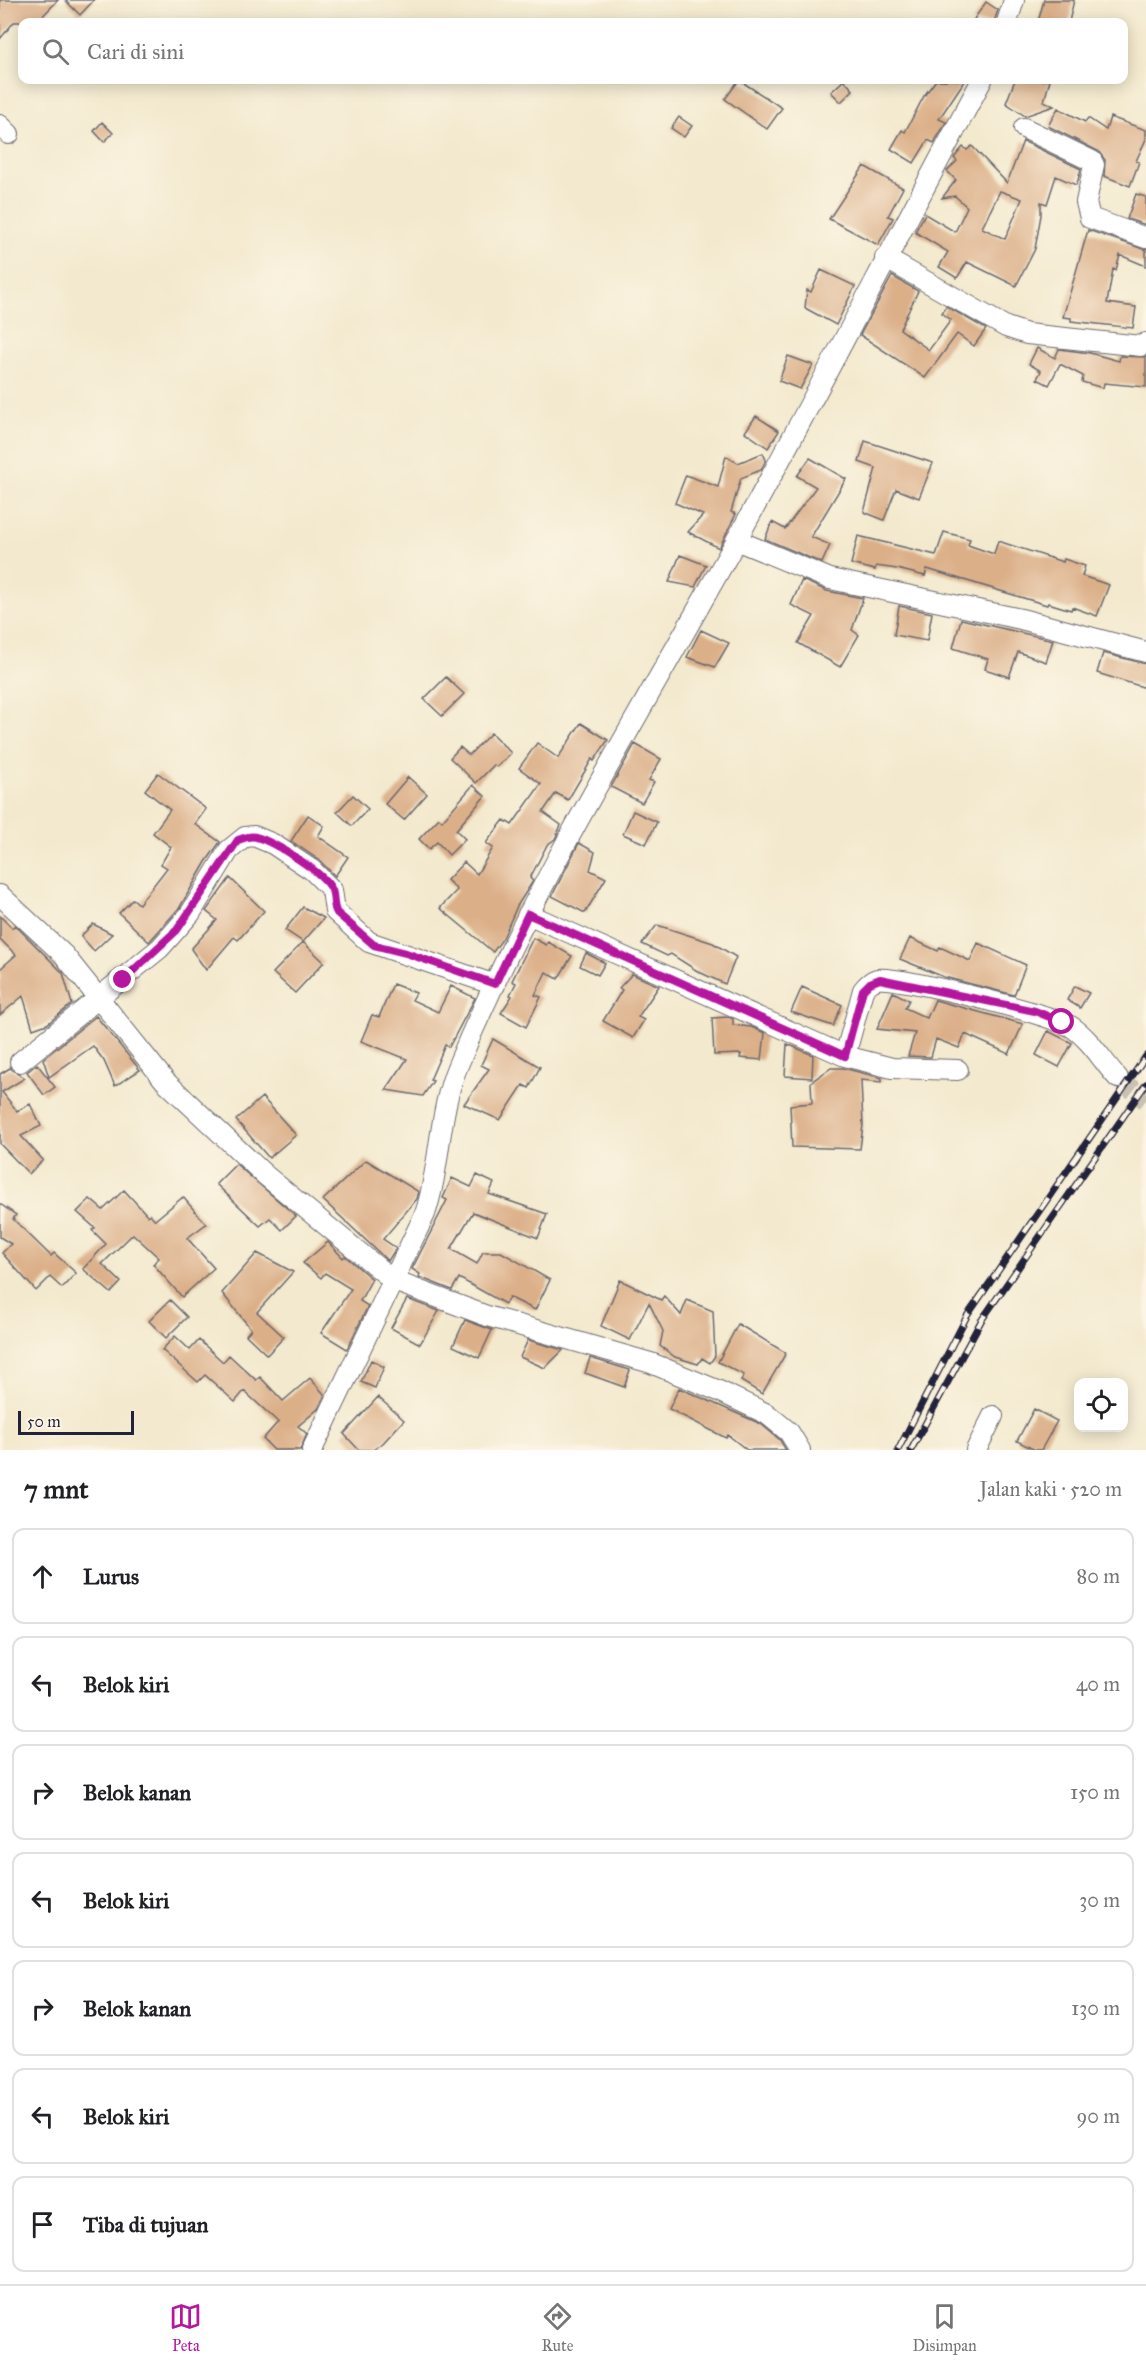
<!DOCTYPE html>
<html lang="id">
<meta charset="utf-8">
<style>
:root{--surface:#fff;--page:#f6f6f6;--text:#202124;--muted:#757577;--line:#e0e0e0;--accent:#b5179e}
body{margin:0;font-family:"IM FELL Great Primer",serif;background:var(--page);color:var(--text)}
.controls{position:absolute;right:18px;bottom:18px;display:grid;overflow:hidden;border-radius:12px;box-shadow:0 3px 15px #0003}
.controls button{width:54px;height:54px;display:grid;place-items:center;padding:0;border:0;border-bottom:2px solid var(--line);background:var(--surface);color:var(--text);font:30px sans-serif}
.scale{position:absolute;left:18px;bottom:15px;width:116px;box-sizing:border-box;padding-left:6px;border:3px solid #22223b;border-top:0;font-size:16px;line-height:21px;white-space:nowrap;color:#22223b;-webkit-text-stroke:4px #fcf5e5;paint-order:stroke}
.stop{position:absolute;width:18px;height:18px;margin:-14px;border:4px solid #b5179e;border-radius:50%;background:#fff}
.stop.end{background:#b5179e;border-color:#fff;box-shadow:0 2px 6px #0008}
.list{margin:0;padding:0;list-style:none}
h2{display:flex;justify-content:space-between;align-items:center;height:78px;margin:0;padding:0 24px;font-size:26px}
h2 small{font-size:20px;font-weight:400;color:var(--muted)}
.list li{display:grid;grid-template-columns:39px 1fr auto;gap:18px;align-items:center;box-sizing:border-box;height:96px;margin:0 12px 12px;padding:0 12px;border:2px solid var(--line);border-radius:12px}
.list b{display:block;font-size:22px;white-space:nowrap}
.list em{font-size:20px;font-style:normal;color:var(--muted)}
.icon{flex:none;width:33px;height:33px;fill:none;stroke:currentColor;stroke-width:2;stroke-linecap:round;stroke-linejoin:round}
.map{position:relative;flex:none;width:1146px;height:1450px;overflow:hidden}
.search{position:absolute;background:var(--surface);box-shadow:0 3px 15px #0003;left:18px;right:18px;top:18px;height:66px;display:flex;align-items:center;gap:15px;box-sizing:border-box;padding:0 21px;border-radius:12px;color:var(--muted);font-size:22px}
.sheet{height:834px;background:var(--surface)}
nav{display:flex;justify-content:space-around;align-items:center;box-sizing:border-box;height:84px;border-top:2px solid var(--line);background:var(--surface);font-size:16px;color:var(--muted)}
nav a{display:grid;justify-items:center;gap:3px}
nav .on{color:var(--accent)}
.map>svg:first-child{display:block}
.building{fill:#dbaf88;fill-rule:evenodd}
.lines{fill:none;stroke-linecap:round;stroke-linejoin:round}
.minor-tunnel{stroke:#c9c1b1;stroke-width:20;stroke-dasharray:20 10;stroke-linecap:butt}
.minor-casing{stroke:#6b686e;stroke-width:22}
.minor{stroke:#fff;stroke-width:20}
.rail-casing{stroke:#22223b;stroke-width:7}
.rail{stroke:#fcf5e5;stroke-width:4.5;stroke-dasharray:14;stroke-linecap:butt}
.route{stroke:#b5179e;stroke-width:8}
</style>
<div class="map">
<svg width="1146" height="1450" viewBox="0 0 1146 1450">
<rect width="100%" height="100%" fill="#fcf5e5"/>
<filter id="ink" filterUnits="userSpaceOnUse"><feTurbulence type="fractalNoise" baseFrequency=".0167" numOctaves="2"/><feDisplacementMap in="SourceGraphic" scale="12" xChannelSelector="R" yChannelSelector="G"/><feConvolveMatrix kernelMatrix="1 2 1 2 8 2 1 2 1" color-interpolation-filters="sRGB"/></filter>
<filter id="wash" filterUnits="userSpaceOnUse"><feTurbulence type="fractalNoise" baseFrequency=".008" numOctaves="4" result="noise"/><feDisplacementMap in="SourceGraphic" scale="24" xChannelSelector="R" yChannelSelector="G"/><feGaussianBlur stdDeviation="1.35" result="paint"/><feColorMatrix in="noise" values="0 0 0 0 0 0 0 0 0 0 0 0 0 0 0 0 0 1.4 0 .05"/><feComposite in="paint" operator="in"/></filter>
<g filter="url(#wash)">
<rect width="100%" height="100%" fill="#f3e9ce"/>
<g id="blocks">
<path class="building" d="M 0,0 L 58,0 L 37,22 L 14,22 L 0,39 Z
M 65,0 L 94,0 L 80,15 Z
M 1044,0 L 1074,0 L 1069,22 L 1038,22 Z
M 986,2 L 998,10 L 994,22 L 972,22 Z
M 739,80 L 782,108 L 767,129 L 725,99 Z
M 844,80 L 853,90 L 841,102 L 831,92 Z
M 936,80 L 965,80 L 939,119 L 946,122 L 934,143 L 928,140 L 914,163 L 891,149 L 902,130 L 905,132 L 924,96 Z
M 1015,80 L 1050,80 L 1044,101 L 1054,106 L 1025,116 L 1006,103 Z
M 1058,108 L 1085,122 L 1088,118 L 1106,130 L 1110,117 L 1146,130 L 1146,139 L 1136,161 L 1139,162 L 1130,186 L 1104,176 L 1105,160 L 1098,151 L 1048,126 Z
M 679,117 L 692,126 L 684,137 L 671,128 Z
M 102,122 L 113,133 L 104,142 L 94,131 Z
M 1023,141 L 1081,169 L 1078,180 L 1076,185 L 1056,176 L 1047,204 L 1041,202 L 1041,215 L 1035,249 L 1016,286 L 967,262 L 957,278 L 939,267 L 948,252 L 915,232 L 925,214 L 955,232 L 967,207 L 955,196 L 942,198 L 956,180 L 947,171 L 957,161 L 954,158 L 963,147 L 967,150 L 972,146 L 1007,183 ZM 1000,191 L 1022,199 L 1005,239 L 982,228 Z
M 864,166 L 903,188 L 888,216 L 893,218 L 878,245 L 829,219 Z
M 1136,194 L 1146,197 L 1146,225 L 1127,219 Z
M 1088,230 L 1146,250 L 1146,266 L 1120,255 L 1116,270 L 1113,269 L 1107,303 L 1136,307 L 1133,328 L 1071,321 L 1071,318 L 1063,317 Z
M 821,270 L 855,286 L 836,325 L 805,308 L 807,290 L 811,292 Z
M 892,276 L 918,291 L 900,329 L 929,350 L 951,320 L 942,313 L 946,306 L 986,329 L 974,346 L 957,334 L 925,378 L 860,335 Z
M 1037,348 L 1055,358 L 1059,349 L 1090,353 L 1119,361 L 1120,356 L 1146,357 L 1146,387 L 1104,383 L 1103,388 L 1082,382 L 1083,376 L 1060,364 L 1049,385 L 1037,379 L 1041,371 L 1029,364 Z
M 788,356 L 813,365 L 800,389 L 779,381 Z
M 756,416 L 779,431 L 768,448 L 745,432 Z
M 865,441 L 933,463 L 919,498 L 896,489 L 884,520 L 864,512 L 876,468 L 859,462 Z
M 763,453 L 766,460 L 761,470 L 741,478 L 731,512 L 736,514 L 719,548 L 688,532 L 703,515 L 675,503 L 686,475 L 718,487 L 726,456 L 738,463 Z
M 810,458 L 846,479 L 811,537 L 830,545 L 822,563 L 765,539 L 772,522 L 785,529 L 816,487 L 797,476 Z
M 944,532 L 970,539 L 968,545 L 994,554 L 998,541 L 1063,562 L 1064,559 L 1085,566 L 1082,576 L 1109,585 L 1097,616 L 1072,607 L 1071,610 L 1048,603 L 1047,605 L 927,569 L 925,576 L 897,569 L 876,566 L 875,570 L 851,564 L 858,536 L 936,555 Z
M 680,555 L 706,565 L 695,587 L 669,582 Z
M 802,580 L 827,591 L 863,598 L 852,630 L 859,635 L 840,667 L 798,643 L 814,616 L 791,605 Z
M 899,606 L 932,613 L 927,641 L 894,635 Z
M 961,619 L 1053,640 L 1046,662 L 1018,652 L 1009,677 L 985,669 L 988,659 L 953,648 Z
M 701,630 L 729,643 L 715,667 L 687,657 Z
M 1103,653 L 1146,664 L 1146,688 L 1097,673 Z
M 446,677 L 464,694 L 442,716 L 424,699 Z
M 581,723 L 608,740 L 594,761 L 592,759 L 568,800 L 556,793 L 543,812 L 561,825 L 555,839 L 547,845 L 530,878 L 533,881 L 517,906 L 503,938 L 493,952 L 440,908 L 457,890 L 447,880 L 464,862 L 477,874 L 493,848 L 486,843 L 504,820 L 512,825 L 541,784 L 519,768 L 537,743 L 558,758 Z
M 491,733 L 511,753 L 497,767 L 494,765 L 476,783 L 450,758 L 460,747 L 469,755 Z
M 635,744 L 661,759 L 649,780 L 654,782 L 642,803 L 611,787 Z
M 158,773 L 206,809 L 195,824 L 220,842 L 206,862 L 180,907 L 149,942 L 119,913 L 133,899 L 139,904 L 167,868 L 161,864 L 171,847 L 153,833 L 170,810 L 145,790 Z
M 408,777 L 427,794 L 404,820 L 385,804 Z
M 473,785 L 485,796 L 456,830 L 465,839 L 449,855 L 437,842 L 429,849 L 419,839 L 439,818 L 442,821 Z
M 353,795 L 368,809 L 352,826 L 337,812 Z
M 633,811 L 657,822 L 646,844 L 623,834 Z
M 308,815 L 324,826 L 318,836 L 348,857 L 335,876 L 319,860 L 291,841 Z
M 579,843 L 595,852 L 590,870 L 606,878 L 585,913 L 552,896 Z
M 230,878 L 264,911 L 238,940 L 234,937 L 206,970 L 191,949 L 217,920 L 206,911 Z
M 303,907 L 324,918 L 303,942 L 285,930 Z
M 0,916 L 12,928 L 15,925 L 63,973 L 72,1004 L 47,1024 L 33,1029 L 23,996 L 0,1015 L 0,969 L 16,955 L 0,939 Z
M 93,924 L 112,934 L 94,951 L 81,936 Z
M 657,925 L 713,943 L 736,957 L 725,984 L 699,972 L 671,954 L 667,956 L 642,944 Z
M 533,938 L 546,945 L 548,942 L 572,956 L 558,979 L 546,972 L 535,995 L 541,997 L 526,1027 L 501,1013 L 512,996 L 510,995 L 516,983 L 512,981 Z
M 910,938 L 938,951 L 940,947 L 970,961 L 978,943 L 1026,965 L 1014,995 L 944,977 L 900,959 Z
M 303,942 L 324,962 L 295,993 L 273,973 Z
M 586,953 L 605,963 L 598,975 L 580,966 Z
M 632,974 L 659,986 L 638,1017 L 644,1020 L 633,1038 L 603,1021 L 622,990 L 619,988 Z
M 393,984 L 416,993 L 412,1000 L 438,1012 L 451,986 L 475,998 L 449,1047 L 445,1045 L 430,1080 L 433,1081 L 423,1096 L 386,1090 L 407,1059 L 361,1041 L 372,1015 L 379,1017 Z
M 1075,986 L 1089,993 L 1080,1008 L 1067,1000 Z
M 802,987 L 842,1005 L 833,1026 L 791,1012 Z
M 893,992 L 909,1000 L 905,1008 L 927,1018 L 935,1000 L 1023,1024 L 1009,1054 L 965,1034 L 959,1048 L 936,1039 L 931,1057 L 908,1056 L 915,1033 L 877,1029 Z
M 96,1016 L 140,1070 L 115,1086 L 104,1061 L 93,1046 L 49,1077 L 43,1059 Z
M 729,1017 L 733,1019 L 733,1025 L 751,1027 L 765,1033 L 762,1060 L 740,1058 L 741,1054 L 714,1055 L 712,1018 Z
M 1048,1031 L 1072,1043 L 1059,1067 L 1036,1055 Z
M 493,1039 L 540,1067 L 529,1088 L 523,1085 L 500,1120 L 464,1104 L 489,1069 L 481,1065 Z
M 787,1044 L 813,1055 L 812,1078 L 785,1076 Z
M 37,1064 L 55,1087 L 44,1095 L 27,1072 Z
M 10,1068 L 25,1078 L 2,1092 L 17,1111 L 30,1104 L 41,1126 L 21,1136 L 43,1160 L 29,1174 L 0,1144 L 0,1074 Z
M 831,1068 L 843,1068 L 882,1078 L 882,1082 L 861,1080 L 863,1125 L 860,1149 L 792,1147 L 790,1105 L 812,1103 L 811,1082 Z
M 262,1097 L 296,1135 L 269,1158 L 236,1120 Z
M 366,1160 L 419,1192 L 417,1199 L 383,1239 L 396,1248 L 388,1261 L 323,1200 Z
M 236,1164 L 296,1216 L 282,1230 L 270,1218 L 260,1226 L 216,1184 Z
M 477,1175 L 494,1183 L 489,1194 L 547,1214 L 538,1238 L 473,1212 L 451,1249 L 477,1264 L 483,1252 L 501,1252 L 550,1280 L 535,1310 L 509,1297 L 505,1304 L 459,1278 L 452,1290 L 419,1277 L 420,1274 L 412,1269 L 447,1200 L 443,1198 L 452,1178 L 471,1187 Z
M 124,1190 L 148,1216 L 150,1214 L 155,1220 L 183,1197 L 206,1224 L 187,1238 L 214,1268 L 182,1297 L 153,1264 L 159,1258 L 133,1234 L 102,1264 L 121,1282 L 111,1293 L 83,1269 L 106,1244 L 92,1230 L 95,1228 L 77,1212 L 90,1199 L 103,1210 Z
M 0,1204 L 16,1215 L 13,1219 L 51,1256 L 54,1253 L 76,1273 L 62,1288 L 50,1277 L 36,1291 L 2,1253 L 11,1244 L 0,1237 Z
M 328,1242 L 343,1258 L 345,1256 L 372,1279 L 360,1301 L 368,1306 L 347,1349 L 321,1333 L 351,1289 L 325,1273 L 321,1278 L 303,1263 Z
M 257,1253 L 293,1272 L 257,1312 L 284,1337 L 267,1355 L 246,1335 L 251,1329 L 222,1293 Z
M 620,1280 L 661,1300 L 664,1296 L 681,1315 L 687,1300 L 713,1311 L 715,1356 L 710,1363 L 702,1358 L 698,1364 L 675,1357 L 660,1346 L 663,1331 L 649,1303 L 630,1340 L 601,1326 Z
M 407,1299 L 439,1311 L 420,1344 L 391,1328 Z
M 170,1300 L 187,1317 L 166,1338 L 149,1321 Z
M 465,1320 L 492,1330 L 479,1358 L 453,1346 Z
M 738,1324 L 786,1353 L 762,1394 L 741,1381 L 744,1375 L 718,1362 Z
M 175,1336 L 190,1350 L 199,1340 L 223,1362 L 229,1355 L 256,1380 L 260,1377 L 283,1401 L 310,1378 L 325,1395 L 318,1409 L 298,1426 L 307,1434 L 300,1450 L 274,1450 L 263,1439 L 278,1422 L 244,1391 L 235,1402 L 205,1375 L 198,1382 L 162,1350 Z
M 528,1340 L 563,1350 L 545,1368 L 520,1357 Z
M 590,1358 L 630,1370 L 624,1387 L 585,1373 Z
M 371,1360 L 384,1367 L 375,1388 L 361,1382 Z
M 679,1388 L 761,1424 L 780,1440 L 786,1450 L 747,1450 L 728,1435 L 726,1438 L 669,1409 Z
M 378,1397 L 404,1420 L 383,1443 L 373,1450 L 359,1450 L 344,1434 Z
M 1034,1409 L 1057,1421 L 1041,1450 L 1035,1450 L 1017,1441 Z"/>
</g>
</g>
<g filter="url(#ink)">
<use href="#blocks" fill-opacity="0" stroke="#6b686e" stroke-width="1.5"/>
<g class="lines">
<path class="minor-tunnel" d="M 1118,1078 L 1146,1100"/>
<g class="minor-casing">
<path id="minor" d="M 1007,22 L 1014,0
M 0,125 L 9,134
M 1024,128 L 1092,161 L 1094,165 L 1086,202 L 1090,218 L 1146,238
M 885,258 L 1006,327 L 1027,334 L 1141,346 L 1146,343
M 736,540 L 830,579 L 1021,619 L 1146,652
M 0,895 L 64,955 L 165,1081 L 265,1175 L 394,1281 L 487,1316 L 651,1363 L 719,1391 L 767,1414 L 789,1432 L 800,1450
M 528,914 L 845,1056 L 892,1068 L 958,1070
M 845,1056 L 863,990 C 867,985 871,981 877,979 C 898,975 1053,1015 1072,1027 C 1091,1040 1103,1062 1118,1078
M 20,1062 L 160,948 L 190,914 L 229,850 L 245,837 L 254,836 L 273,844 L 312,870 L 332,890 L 335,911 L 369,942 L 495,985
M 312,1450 L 425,1214 C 441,1166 438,1112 458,1065 C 535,882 640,714 736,541 C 820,389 899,233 982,80
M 976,1450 L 993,1416"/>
</g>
<use href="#minor" class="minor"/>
<g class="rail-casing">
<path id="rail" d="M 898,1450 L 967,1316 L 1146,1056
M 911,1450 L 981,1321 L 1146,1084"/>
</g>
<use href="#rail" class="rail"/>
</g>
</g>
<g class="lines" filter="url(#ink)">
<path class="route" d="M 123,980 L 177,930 L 238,840 C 244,838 250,835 256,837 C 274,842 325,873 332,890 C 335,898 332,905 337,913 L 374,945 L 406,953 L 495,984 L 528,914 L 845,1056 L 863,990 L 870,983 L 880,979 L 1035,1011 L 1062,1022"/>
</g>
</svg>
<div class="controls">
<button><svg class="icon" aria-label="locate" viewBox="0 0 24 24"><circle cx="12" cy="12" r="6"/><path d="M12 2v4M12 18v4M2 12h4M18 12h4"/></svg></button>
</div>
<div class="scale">50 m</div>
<div class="stop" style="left:1062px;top:1022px"></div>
<div class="stop end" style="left:123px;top:980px"></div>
<div class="search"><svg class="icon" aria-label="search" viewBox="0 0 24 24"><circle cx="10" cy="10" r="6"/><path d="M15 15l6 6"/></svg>Cari di sini</div>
</div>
<section class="sheet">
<h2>7 mnt<small>Jalan kaki · 520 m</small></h2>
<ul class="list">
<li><svg class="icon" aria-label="ahead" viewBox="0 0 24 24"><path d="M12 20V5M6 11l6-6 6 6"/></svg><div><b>Lurus</b></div><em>80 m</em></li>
<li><svg class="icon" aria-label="left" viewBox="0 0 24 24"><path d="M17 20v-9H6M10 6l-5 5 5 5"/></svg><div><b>Belok kiri</b></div><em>40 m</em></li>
<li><svg class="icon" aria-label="right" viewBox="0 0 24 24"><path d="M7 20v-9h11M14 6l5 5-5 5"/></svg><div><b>Belok kanan</b></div><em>150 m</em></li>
<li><svg class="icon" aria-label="left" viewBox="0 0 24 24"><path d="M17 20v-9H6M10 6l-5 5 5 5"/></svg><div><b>Belok kiri</b></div><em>30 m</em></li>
<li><svg class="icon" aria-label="right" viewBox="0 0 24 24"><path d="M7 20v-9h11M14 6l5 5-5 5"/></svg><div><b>Belok kanan</b></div><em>130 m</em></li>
<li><svg class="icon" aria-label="left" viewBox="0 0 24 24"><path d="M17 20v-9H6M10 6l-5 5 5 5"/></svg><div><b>Belok kiri</b></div><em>90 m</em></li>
<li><svg class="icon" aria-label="arrive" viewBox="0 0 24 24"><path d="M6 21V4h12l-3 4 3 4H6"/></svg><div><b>Tiba di tujuan</b></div></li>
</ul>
</section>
<nav>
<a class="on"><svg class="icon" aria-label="map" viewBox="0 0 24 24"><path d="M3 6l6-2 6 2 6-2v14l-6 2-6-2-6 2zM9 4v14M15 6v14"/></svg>Peta</a>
<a><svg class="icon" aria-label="directions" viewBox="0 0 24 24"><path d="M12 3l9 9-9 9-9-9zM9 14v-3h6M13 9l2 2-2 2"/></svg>Rute</a>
<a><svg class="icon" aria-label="saved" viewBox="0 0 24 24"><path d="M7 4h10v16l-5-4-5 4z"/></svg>Disimpan</a>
</nav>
